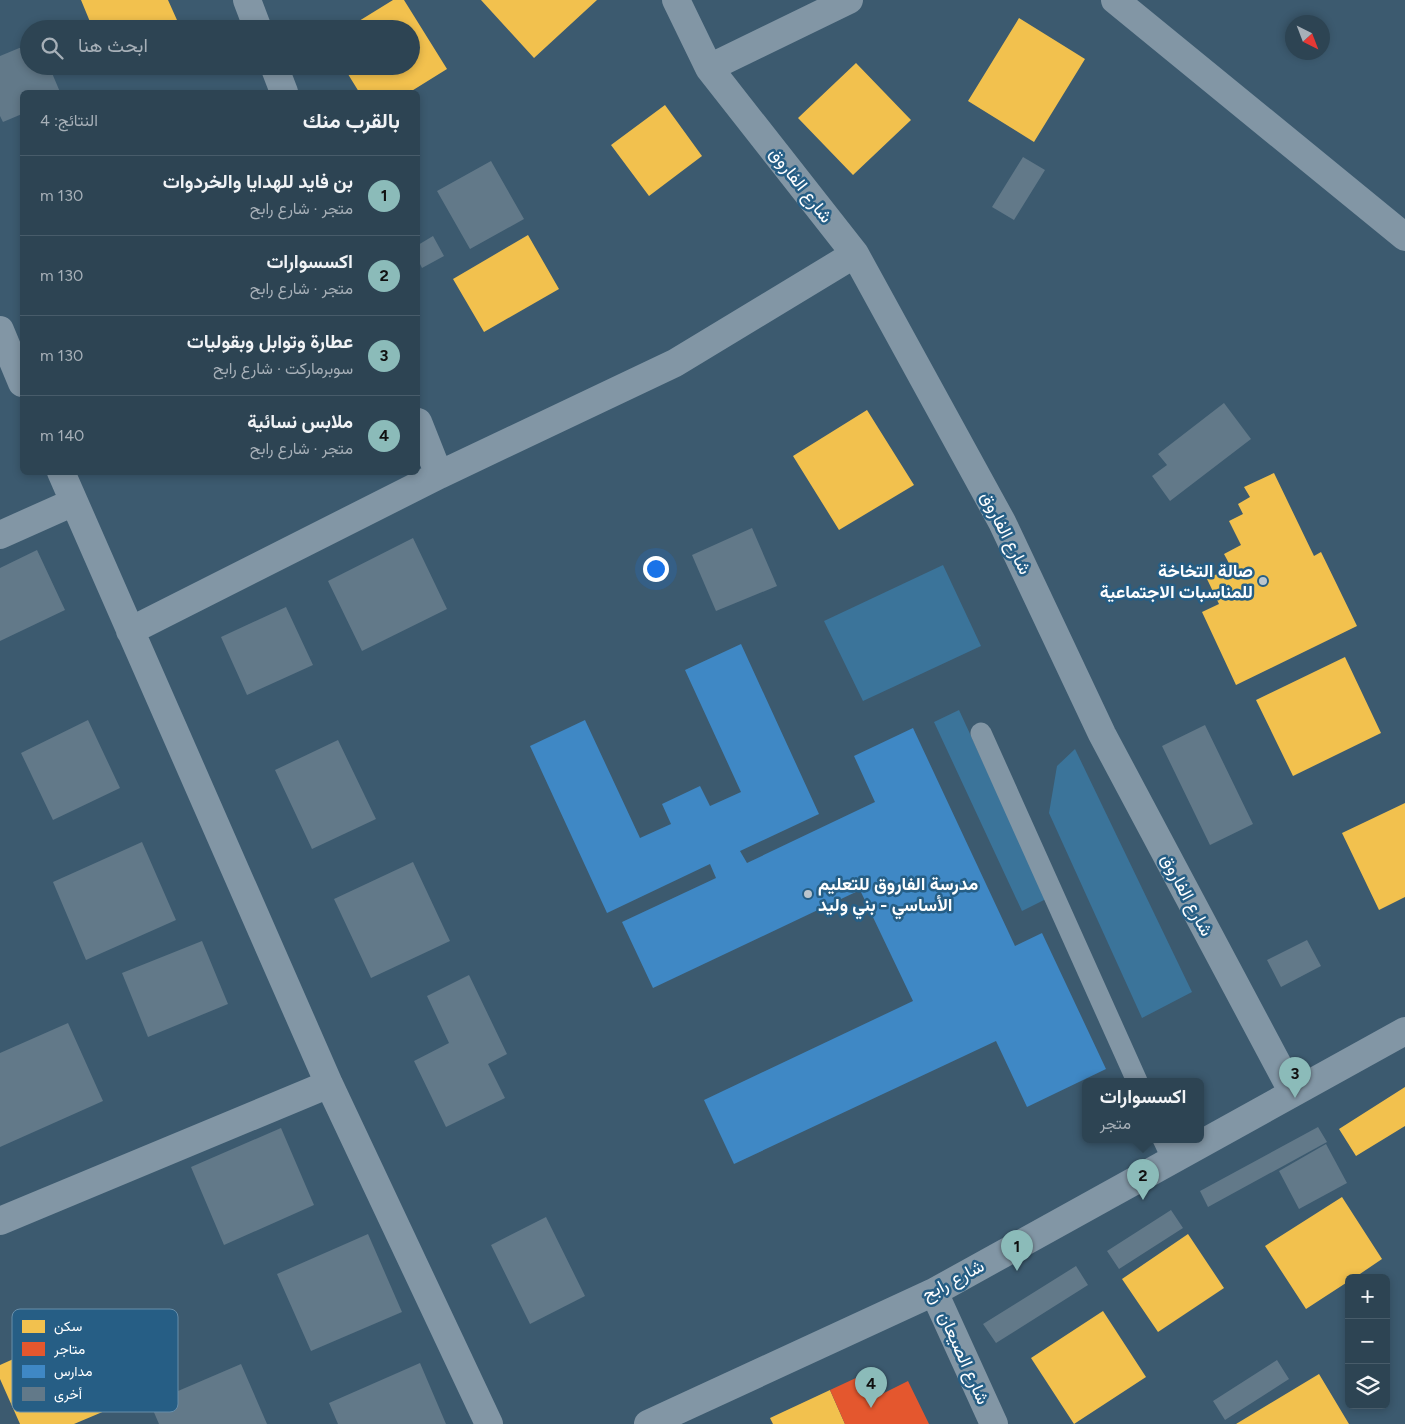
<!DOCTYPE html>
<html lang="ar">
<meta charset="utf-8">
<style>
:root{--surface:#2d4453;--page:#354b5a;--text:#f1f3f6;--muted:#a7b0b8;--line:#485c6a;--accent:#8bbbb9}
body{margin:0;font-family:Figtree,Vazirmatn,sans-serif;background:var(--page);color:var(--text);direction:rtl}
.controls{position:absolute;right:15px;bottom:15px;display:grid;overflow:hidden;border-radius:8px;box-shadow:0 2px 8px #0003}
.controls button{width:45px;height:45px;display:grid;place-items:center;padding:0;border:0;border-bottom:1px solid var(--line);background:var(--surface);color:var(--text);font:25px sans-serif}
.compass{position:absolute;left:1285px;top:15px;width:45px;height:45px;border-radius:50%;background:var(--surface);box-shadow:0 2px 8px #0003;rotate:138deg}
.you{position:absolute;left:655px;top:568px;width:18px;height:18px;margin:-12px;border:4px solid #fff;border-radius:50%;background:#1a73e8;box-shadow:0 0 0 8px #1a73e833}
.badge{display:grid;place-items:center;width:32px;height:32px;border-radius:50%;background:var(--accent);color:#111;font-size:16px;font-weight:700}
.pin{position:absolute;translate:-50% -41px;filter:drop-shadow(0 1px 2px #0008)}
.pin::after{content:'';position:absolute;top:26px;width:18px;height:15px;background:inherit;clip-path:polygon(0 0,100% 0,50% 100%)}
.popup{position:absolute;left:1082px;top:1078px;width:122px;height:65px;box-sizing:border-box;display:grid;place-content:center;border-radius:8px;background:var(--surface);filter:drop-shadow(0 1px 4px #0005);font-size:16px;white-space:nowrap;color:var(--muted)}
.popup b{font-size:19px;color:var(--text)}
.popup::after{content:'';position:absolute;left:50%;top:100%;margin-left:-10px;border:10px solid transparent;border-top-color:var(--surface)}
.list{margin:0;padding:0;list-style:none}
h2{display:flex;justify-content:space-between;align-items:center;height:65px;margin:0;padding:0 20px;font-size:21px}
h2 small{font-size:16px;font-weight:400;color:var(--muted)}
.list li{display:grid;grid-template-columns:32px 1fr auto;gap:15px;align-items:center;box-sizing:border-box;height:80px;padding:0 20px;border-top:1px solid var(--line)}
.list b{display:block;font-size:19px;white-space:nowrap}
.list p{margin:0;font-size:16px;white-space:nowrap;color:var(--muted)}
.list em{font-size:16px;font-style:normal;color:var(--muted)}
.icon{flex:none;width:28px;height:28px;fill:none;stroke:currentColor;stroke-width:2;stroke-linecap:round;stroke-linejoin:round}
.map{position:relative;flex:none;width:1405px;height:1424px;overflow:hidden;direction:ltr}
.search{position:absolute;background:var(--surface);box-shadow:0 2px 8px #0003;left:20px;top:20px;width:400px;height:55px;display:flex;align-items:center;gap:12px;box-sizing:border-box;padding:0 18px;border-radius:28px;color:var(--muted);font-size:19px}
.panel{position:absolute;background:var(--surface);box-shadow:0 2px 8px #0003;left:20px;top:90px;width:400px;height:385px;border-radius:8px;direction:rtl}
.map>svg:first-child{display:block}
.green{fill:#3b749a}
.homes{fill:#f2c14e}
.shops{fill:#e4572e}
.schools{fill:#3f88c5}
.building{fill:#627989}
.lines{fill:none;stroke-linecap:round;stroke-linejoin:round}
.lane{stroke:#8296a5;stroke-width:21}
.street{stroke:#8296a5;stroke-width:28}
.poi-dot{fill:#bbc5cd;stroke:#265e85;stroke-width:2}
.labels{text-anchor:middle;stroke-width:5;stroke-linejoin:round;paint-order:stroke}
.street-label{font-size:18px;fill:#fff;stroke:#265e85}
.poi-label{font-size:18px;font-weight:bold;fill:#fff;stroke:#265e85;text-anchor:end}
.key{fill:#265e85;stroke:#678eaa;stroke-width:1}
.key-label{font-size:14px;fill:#fff}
</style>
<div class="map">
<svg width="1405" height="1424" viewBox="0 0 1405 1424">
<rect width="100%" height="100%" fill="#3c5a6f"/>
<path class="green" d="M 943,565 L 981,646 L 863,701 L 824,621 Z
M 959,710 L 1046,899 L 1022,911 L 934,722 Z
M 1075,749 L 1192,992 L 1142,1018 L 1049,813 L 1057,766 Z"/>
<path class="homes" d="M 81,0 L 168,0 L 181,29 L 93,29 Z
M 393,0 L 404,0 L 447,69 L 410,92 L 359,92 L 343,66 L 411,66 L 411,29 L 346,29 Z
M 481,0 L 597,0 L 534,58 Z
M 1019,18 L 1085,59 L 1034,142 L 968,101 Z
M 856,63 L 911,120 L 853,175 L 798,118 Z
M 665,105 L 702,156 L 649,196 L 611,145 Z
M 528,235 L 559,289 L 484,332 L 453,279 Z
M 867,410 L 914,485 L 839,530 L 793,456 Z
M 1274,473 L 1314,556 L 1321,552 L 1357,626 L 1236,685 L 1202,612 L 1219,604 L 1207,579 L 1231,567 L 1224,554 L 1241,545 L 1229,521 L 1243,514 L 1238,504 L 1250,497 L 1244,487 Z
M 1345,657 L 1381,733 L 1293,776 L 1256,700 Z
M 1405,803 L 1405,897 L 1379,910 L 1342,833 Z
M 1405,1087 L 1405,1126 L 1356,1156 L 1339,1129 Z
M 1342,1197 L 1382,1259 L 1354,1278 L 1349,1278 L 1349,1281 L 1306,1309 L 1265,1246 Z
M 1188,1234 L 1224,1288 L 1158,1332 L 1122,1279 Z
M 1103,1311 L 1146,1377 L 1074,1424 L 1031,1358 Z
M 85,1327 L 119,1405 L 74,1424 L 20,1424 L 0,1379 L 0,1365 Z
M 1319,1374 L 1349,1424 L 1236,1424 Z
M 830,1390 L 845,1424 L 773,1424 L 770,1418 Z"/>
<path class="shops" d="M 871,1371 L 882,1394 L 908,1381 L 929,1424 L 845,1424 L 830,1390 Z"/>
<path class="schools" d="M 741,644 L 819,814 L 740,851 L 747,863 L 875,802 L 854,756 L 913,728 L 1015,946 L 1042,933 L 1106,1069 L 1027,1107 L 996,1041 L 734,1164 L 704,1100 L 913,1001 L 860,890 L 653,988 L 622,922 L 716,878 L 710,864 L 607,913 L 530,746 L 585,720 L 640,838 L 671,824 L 662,804 L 700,786 L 710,806 L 741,792 L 685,670 Z"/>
<path class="building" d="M 29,44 L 29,66 L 49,66 L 60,92 L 22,92 L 22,114 L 3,122 L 0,116 L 0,56 Z
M 1023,157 L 1045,170 L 1014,220 L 992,207 Z
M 491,161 L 524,219 L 470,249 L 437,191 Z
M 433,236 L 444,256 L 422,268 L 418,260 L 418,245 Z
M 1224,403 L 1251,439 L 1170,501 L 1152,476 L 1167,465 L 1158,454 Z
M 752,528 L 777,586 L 716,611 L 692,555 Z
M 413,538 L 447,609 L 362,651 L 328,581 Z
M 37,550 L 65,610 L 0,641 L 0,568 Z
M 286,607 L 313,665 L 247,695 L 221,637 Z
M 88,720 L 120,788 L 53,820 L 21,753 Z
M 1205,725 L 1253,824 L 1210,845 L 1162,746 Z
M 338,740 L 376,819 L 312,849 L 275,770 Z
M 142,842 L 176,920 L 86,960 L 53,882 Z
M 413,862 L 450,941 L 371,978 L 334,899 Z
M 1307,940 L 1321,966 L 1281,987 L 1267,960 Z
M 202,941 L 228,1004 L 148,1037 L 122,973 Z
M 469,975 L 507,1054 L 488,1064 L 505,1098 L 446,1127 L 414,1061 L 449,1043 L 427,996 Z
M 68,1023 L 103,1101 L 0,1147 L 0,1053 Z
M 1318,1127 L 1327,1142 L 1208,1207 L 1200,1191 Z
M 281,1128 L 314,1205 L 224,1245 L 191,1167 Z
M 1326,1144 L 1347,1183 L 1299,1209 L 1279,1171 Z
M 1171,1210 L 1183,1228 L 1119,1269 L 1107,1251 Z
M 546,1217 L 585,1296 L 530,1324 L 491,1245 Z
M 368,1234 L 402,1312 L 311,1351 L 277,1274 Z
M 1076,1266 L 1088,1285 L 996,1343 L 983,1324 Z
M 1277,1360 L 1289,1379 L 1225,1420 L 1213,1401 Z
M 420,1363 L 446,1424 L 338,1424 L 329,1403 Z
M 241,1364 L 267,1424 L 159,1424 L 150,1403 Z"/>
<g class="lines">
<path class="lane" d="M 981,733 L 1137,1081
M 1163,1139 L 1172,1158"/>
<path class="street" d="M 247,0 L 258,29
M 676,0 L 709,68 L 855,254 L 1002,522 L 1102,734 L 1293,1093
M 1115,0 L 1405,237
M 274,66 L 284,92
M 709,68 L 849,0
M 0,330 L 22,383
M 418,422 L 439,475
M 61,472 L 329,1084 L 489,1424
M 0,535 L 74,502
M 130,631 L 439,475 L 675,363 L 855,254
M 0,1221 L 329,1084
M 934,1292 L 994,1424
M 648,1424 L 934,1292 L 1405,1031"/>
</g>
<g class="poi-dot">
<circle cx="1263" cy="581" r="5"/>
<circle cx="808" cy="894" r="5"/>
</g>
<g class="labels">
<g class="street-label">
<text transform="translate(801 185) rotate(52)" y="6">شارع الفاروق</text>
<text transform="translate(1006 533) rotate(63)" y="6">شارع الفاروق</text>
<text transform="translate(1187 895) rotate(62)" y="6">شارع الفاروق</text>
<text transform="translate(953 1280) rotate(-28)" y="6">شارع رابح</text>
<text transform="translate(964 1358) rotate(66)" y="6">شارع الصيعان</text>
</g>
<g class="poi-label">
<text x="1253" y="577">صالة التخاخة<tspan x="1253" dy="21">للمناسبات الاجتماعية</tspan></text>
<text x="818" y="890" text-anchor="start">مدرسة الفاروق للتعليم<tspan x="818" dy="21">الأساسي - بني وليد</tspan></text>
</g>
</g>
<rect x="12" y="1309" width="166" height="103" rx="8" class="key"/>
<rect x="22" y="1320" width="23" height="13" fill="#f2c14e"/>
<rect x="22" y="1342" width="23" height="14" fill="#e4572e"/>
<rect x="22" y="1365" width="23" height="13" fill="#3f88c5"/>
<rect x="22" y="1387" width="23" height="14" fill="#627989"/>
<g class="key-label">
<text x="54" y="1331">سكن</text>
<text x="54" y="1354">متاجر</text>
<text x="54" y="1376">مدارس</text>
<text x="54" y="1399">أخرى</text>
</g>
</svg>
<div class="controls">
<button>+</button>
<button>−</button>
<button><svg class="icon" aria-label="layers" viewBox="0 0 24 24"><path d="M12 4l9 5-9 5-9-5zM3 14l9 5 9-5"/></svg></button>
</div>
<svg class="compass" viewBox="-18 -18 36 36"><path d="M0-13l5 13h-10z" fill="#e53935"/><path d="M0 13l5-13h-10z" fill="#a7b0b8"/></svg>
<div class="you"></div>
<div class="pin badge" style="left:1017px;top:1271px">1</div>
<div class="pin badge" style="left:1143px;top:1200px">2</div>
<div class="popup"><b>اكسسوارات</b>متجر</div>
<div class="pin badge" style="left:1295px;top:1098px">3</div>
<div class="pin badge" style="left:871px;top:1408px">4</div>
<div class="search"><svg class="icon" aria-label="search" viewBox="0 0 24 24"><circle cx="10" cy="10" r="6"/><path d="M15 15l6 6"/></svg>ابحث هنا</div>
<section class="panel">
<h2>بالقرب منك<small>النتائج: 4</small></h2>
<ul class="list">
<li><span class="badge">1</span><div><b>بن فايد للهدايا والخردوات</b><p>متجر · شارع رابح</p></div><em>130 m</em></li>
<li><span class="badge">2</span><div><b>اكسسوارات</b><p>متجر · شارع رابح</p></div><em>130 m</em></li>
<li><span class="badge">3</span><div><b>عطارة وتوابل وبقوليات</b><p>سوبرماركت · شارع رابح</p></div><em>130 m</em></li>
<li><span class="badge">4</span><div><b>ملابس نسائية</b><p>متجر · شارع رابح</p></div><em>140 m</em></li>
</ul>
</section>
</div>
